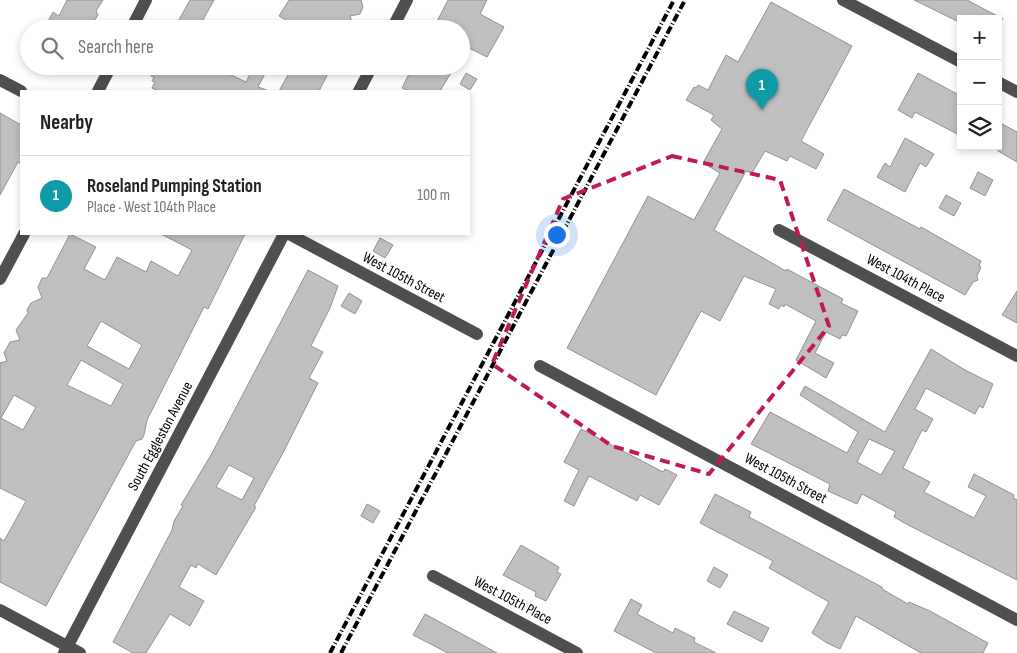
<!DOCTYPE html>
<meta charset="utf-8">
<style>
:root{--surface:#fff;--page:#f2f2f2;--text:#222;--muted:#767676;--line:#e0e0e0;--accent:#0b8043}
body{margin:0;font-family:"Sofia Sans Condensed",sans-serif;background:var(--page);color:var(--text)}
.controls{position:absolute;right:15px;top:15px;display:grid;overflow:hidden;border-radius:0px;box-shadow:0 2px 8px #0003}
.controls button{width:45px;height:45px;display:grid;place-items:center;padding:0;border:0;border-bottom:1px solid var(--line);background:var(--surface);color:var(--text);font:25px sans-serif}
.you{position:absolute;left:556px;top:234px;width:18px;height:18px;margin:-12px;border:4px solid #fff;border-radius:50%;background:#1a73e8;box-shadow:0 0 0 8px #1a73e833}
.badge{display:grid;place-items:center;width:32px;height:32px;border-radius:50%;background:var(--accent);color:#fff;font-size:16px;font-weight:700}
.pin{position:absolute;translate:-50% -41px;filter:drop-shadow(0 1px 2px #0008)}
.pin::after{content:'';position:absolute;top:26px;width:18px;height:15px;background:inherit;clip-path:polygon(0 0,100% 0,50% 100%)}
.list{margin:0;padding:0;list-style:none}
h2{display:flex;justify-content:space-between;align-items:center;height:65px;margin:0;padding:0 20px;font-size:21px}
h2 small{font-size:16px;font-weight:400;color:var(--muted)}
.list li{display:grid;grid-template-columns:32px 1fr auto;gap:15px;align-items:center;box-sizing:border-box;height:80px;padding:0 20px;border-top:1px solid var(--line)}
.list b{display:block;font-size:19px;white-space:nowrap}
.list p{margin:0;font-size:16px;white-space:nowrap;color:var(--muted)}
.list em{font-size:16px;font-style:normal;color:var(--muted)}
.icon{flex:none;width:28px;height:28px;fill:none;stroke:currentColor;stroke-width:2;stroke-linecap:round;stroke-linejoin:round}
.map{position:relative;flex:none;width:1017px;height:653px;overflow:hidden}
.search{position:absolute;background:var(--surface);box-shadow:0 2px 8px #0003;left:20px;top:20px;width:450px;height:55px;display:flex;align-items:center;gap:12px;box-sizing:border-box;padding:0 18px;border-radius:28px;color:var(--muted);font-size:19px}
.panel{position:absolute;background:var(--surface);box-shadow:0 2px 8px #0003;left:20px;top:90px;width:450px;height:145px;border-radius:0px}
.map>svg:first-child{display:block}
.building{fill:#bfbfbf;stroke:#939393;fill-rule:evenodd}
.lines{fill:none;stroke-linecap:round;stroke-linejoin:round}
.minor{stroke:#4f4f4f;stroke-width:12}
.rail{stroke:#000;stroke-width:4;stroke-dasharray:8 2.5 1 2.5;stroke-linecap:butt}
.marked{fill:none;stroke:#c2185b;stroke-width:4;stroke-dasharray:10 6;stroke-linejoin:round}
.labels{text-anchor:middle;stroke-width:4;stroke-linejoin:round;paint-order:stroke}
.street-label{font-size:15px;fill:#000;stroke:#fff}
</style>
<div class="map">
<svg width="1017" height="653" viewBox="0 0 1017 653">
<rect width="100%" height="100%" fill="#fff"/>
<path class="building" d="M 67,0 L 103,0 L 96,11 L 98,15 L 89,29 L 44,29 L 53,12 L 59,16 Z
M 190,0 L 214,0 L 198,29 L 174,29 Z
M 289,0 L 361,0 L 363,7 L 360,14 L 350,16 L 354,29 L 301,29 L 279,16 Z
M 448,0 L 487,0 L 480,14 L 504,27 L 487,57 L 461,44 L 461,29 L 433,29 Z
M 914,0 L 967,0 L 1003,19 L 961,19 L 961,23 Z
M 771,2 L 852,46 L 801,141 L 824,154 L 816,169 L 790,156 L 787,161 L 765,151 L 752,173 L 746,171 L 714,230 L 786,271 L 787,269 L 798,275 L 843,299 L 841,303 L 858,311 L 846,336 L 842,335 L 840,339 L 826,332 L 815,353 L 834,363 L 826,378 L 796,360 L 816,321 L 785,304 L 784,307 L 781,305 L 779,309 L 769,304 L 776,289 L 744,276 L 720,321 L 701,311 L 656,395 L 567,348 L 648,196 L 694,220 L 720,173 L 703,163 L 722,129 L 711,120 L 714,115 L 686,100 L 694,87 L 696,88 L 698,85 L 708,90 L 726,55 L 738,62 Z
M 156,66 L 212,66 L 246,82 L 254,66 L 269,66 L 258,87 L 269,91 L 159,91 L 152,88 L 155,82 L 152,81 L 154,77 L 151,76 Z
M 293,66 L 332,66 L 319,91 L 279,91 Z
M 413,66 L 444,66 L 452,71 L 440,91 L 409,91 L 402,88 Z
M 466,73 L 477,79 L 470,90 L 460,84 Z
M 918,73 L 961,96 L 959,102 L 961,103 L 961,136 L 915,112 L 912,118 L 898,110 Z
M 0,113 L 21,125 L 21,164 L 18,162 L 0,195 Z
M 1002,124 L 1017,132 L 1017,162 L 998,151 L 998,131 Z
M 905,138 L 934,154 L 926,167 L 920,163 L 905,192 L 877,177 L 885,163 L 890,167 Z
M 978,172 L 993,180 L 985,196 L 970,188 Z
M 844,189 L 920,229 L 921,227 L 981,261 L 979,266 L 981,267 L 977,276 L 978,280 L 973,282 L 965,295 L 827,220 Z
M 946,195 L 961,203 L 954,216 L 939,208 Z
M 70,234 L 96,247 L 84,269 L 105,280 L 117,257 L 146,272 L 151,261 L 178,276 L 192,250 L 161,234 L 245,234 L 208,309 L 204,307 L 147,420 L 144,435 L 142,439 L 136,441 L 46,606 L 0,582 L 0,538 L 4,541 L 26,501 L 0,488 L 0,363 L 7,361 L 4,353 L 10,342 L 20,340 L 16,330 L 28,313 L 27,310 L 31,303 L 42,298 L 38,287 L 42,278 L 47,278 ZM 101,321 L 142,345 L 129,369 L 87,346 ZM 81,360 L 123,384 L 111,406 L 67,385 ZM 14,395 L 36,407 L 23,430 L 1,418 Z
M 380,238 L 393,245 L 385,258 L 373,251 Z
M 308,270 L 338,286 L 330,308 L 311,346 L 323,352 L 309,378 L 318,383 L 284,451 L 254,506 L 256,507 L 216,575 L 198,564 L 196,568 L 191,565 L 179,587 L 204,601 L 190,626 L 170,614 L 146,653 L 133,653 L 113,642 L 172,530 L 174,521 L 183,506 L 181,505 L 211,455 ZM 229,465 L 254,478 L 242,500 L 216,487 Z
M 1017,291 L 1017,323 L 1002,315 Z
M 349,293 L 362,301 L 355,314 L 341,306 Z
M 931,349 L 965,370 L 993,384 L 983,408 L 979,406 L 975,414 L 926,388 L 915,409 L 933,419 L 926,432 L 922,430 L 903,468 L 930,482 L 924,492 L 974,518 L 986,496 L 968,487 L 974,474 L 1014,495 L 1013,498 L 1017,500 L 1017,580 L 908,525 L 894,517 L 896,512 L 862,494 L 857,504 L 828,491 L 830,484 L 751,444 L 770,412 L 847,453 L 858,432 L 800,395 L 805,386 L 885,432 ZM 869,439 L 895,451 L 881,475 L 857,462 Z
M 581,429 L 663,472 L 665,469 L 677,475 L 659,505 L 640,495 L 637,501 L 589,476 L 574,506 L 564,501 L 579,470 L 564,462 Z
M 715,494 L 751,512 L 749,517 L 882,587 L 882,589 L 908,604 L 909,602 L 930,611 L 988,643 L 983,653 L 921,653 L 856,616 L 840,649 L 827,643 L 812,633 L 829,602 L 769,568 L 773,561 L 700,523 Z
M 367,504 L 380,511 L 373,523 L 361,516 Z
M 521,545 L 559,567 L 557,572 L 561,574 L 546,601 L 535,596 L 536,592 L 503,575 Z
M 714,567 L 728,575 L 720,588 L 707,581 Z
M 631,599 L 642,605 L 637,614 L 673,633 L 675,628 L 695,638 L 694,642 L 716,653 L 656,653 L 614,631 Z
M 734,611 L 769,628 L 762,642 L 727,624 Z
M 425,614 L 462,634 L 497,653 L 448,653 L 413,635 Z"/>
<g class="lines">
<path class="minor" d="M 843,0 L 961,62
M 131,29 L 146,0
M 392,29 L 407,0
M 0,80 L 21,91
M 998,82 L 1017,92
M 98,91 L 111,66
M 359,91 L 372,66
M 779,230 L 1017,356
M 289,234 L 477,334
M 0,279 L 24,234
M 540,366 L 1017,620
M 433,576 L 577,653
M 0,610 L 80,653
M 64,653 L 284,234"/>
<path class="rail" d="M 330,653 L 674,0
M 341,653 L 685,0"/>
</g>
<path class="marked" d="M 672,156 L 780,180 L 829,326 L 709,474 L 612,446 L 492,364 L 563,199 Z"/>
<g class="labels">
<g class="street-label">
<text transform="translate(404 277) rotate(28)" y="5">West 105th Street</text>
<text transform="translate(906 278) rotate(28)" y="5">West 104th Place</text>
<text transform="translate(160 436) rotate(-62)" y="5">South Eggleston Avenue</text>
<text transform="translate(786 478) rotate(28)" y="5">West 105th Street</text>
<text transform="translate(513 600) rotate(28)" y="5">West 105th Place</text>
</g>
</g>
</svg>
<div class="controls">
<button>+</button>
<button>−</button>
<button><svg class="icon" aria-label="layers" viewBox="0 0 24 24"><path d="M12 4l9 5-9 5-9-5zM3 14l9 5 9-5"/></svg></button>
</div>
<div class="you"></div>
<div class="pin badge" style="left:762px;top:110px;background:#0f9aa8">1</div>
<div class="search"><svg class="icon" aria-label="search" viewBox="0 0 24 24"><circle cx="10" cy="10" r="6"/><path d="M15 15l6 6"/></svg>Search here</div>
<section class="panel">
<h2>Nearby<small></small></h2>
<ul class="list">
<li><span class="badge" style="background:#0f9aa8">1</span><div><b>Roseland Pumping Station</b><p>Place · West 104th Place</p></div><em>100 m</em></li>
</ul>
</section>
</div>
